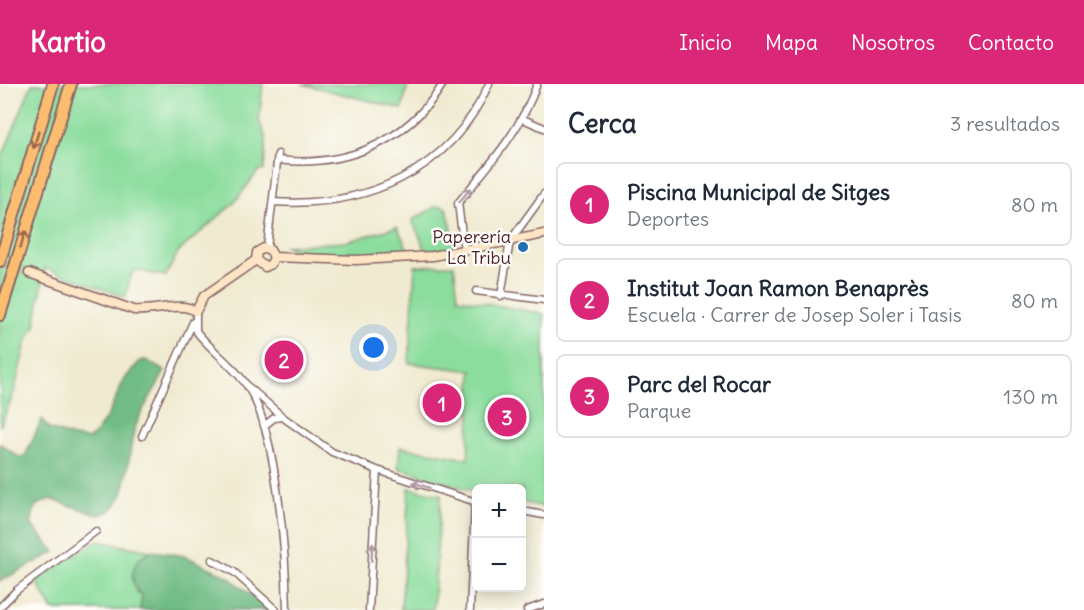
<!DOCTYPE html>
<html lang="es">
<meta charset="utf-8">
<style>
:root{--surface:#fff;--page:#f6f6f7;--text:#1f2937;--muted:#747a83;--line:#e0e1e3;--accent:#db2777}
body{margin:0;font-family:Delius,sans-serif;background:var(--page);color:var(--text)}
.controls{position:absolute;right:18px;bottom:18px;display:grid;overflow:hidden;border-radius:9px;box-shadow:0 3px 15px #0003}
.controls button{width:54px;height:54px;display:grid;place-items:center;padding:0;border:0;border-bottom:2px solid var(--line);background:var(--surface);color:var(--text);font:30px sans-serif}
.you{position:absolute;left:374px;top:264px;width:21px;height:21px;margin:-15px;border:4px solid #fff;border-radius:50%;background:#1a73e8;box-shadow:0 0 0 9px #1a73e833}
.badge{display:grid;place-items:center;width:39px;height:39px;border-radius:50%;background:var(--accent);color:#fff;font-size:20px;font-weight:700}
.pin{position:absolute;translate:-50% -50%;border:3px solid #fff;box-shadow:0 2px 6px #0006}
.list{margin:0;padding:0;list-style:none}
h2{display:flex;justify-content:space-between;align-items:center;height:78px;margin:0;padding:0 24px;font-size:26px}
h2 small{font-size:20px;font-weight:400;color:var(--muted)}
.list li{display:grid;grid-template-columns:39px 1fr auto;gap:18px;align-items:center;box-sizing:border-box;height:84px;margin:0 12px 12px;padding:0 12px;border:2px solid var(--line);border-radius:9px}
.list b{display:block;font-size:22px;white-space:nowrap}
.list p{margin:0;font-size:20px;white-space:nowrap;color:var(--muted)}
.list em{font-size:20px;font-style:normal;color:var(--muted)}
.map{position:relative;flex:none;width:544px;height:526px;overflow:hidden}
header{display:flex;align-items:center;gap:36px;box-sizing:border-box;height:84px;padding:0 30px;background:var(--accent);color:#fff}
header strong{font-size:28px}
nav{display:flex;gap:33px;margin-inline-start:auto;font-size:21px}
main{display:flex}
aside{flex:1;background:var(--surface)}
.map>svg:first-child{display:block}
.green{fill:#8bdd9d;stroke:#6a7e64;stroke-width:1.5}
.forest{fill:#70bc84;stroke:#5d6e58;stroke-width:1.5}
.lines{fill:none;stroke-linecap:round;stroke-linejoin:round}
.secondary-tunnel{stroke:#cfc1af;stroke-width:8;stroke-dasharray:8 4;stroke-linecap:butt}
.street-casing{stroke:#846665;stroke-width:9}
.secondary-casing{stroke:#846665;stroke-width:11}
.highway-casing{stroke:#846665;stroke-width:14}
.street{stroke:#fff;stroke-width:6}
.secondary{stroke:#fee5c5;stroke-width:8}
.highway{stroke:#fcbd6f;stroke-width:10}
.oneway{stroke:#9a664a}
.oneway2{stroke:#ae9aa0}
.poi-dot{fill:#1f6fb2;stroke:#fdfcf7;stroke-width:2}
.labels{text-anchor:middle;stroke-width:5;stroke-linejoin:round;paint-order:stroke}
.poi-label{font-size:18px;fill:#4a1f2b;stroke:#fdfcf7;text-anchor:end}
</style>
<header>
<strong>Kartio</strong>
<nav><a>Inicio</a><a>Mapa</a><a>Nosotros</a><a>Contacto</a></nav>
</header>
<main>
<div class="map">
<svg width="544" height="526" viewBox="0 0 544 526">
<rect width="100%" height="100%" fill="#fdfcf7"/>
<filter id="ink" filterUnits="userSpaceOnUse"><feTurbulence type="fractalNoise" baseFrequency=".0167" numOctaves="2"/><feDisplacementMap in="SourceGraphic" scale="12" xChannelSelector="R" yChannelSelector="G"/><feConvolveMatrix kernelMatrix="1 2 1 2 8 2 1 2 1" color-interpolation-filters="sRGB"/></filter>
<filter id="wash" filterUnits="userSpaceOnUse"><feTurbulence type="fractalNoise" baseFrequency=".008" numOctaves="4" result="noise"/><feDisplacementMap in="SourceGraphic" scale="24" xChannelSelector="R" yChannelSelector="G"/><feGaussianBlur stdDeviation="1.35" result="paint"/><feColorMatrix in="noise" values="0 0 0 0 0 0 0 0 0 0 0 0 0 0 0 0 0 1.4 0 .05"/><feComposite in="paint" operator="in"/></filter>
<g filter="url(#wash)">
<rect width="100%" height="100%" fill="#f0ead0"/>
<path class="green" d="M 32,0 L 263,0 L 259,37 L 266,54 L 264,86 L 258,87 L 234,119 L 178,168 L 166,192 L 133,186 L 125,213 L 45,184 L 35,242 L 26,258 L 14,308 L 0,343 L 0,78 Z
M 302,0 L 408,0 L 402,25 Z
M 442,122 L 447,125 L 455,160 L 452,164 L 426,167 L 412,136 L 435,123 Z
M 397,143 L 409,168 L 316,171 L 283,162 L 345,158 Z
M 454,181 L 458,214 L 544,230 L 544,423 L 522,418 L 522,404 L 476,404 L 476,408 L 398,384 L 400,363 L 468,375 L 472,287 L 409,279 L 415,182 Z
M 409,404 L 441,411 L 433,526 L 401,526 Z
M 96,457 L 152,467 L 141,472 L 132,491 L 137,508 L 142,512 L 140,526 L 53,526 L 36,497 Z"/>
<path class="forest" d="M 146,276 L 165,287 C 155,307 138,329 133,351 C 127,374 130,427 98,431 L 50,415 L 35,422 L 31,440 L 55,468 L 0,497 L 0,360 L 19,373 L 25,372 L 42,335 L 49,345 L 73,353 L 88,355 L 94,352 L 108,331 L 124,296 L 140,277 Z
M 152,467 L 185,472 L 227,492 L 269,526 L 140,526 L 142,512 C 126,498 131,475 152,467 Z"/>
</g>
<g filter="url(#ink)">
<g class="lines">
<path class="secondary-tunnel" d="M 0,179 L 29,189"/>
<g class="street-casing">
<path id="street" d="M 523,35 L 544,44
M 277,76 C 345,84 406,59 443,0
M 274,118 C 366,124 450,88 489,0
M 267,164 L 278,70
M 464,166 L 458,119 C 489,81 521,47 537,0
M 476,207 L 544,216
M 501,212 L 510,157 L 544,110
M 196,227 L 196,247 C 212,268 236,283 249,305 C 277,349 286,473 287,526
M 250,304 L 284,334 L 332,368 L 377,386 L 476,418
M 264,342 L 274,334 L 282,333
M 142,352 L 193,238
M 522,427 L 544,431
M 212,476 L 234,488 L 276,526
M 0,523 L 17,506 L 96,447
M 369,526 L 377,386
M 470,526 L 475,418
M 527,526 L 544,520"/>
</g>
<g class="secondary-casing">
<path id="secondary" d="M 274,173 L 356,176 L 433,172 L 544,150
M 256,176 L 257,168 L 264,164 L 270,166 L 274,173
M 256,176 L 265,183 L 271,180 L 274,173
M 29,189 L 134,226 C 154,228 179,217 196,227 L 204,212 L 256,176"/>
</g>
<g class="highway-casing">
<path id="highway" d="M 0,177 L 53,0
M 0,231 L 71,0"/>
</g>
<use href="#street" class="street"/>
<use href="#secondary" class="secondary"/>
<use href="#highway" class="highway"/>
</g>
<defs><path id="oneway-shaft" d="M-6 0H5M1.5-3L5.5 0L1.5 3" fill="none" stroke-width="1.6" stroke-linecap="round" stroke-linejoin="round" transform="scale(1.5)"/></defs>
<g class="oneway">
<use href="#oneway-shaft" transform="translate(36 56) rotate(107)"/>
<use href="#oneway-shaft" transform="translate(23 155) rotate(-73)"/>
</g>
<g class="oneway2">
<use href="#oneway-shaft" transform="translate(465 111) rotate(-51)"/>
<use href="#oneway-shaft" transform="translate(421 401) rotate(-162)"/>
<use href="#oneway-shaft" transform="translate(372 468) rotate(-87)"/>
</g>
</g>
<circle class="poi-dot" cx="523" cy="163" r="6"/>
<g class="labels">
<g class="poi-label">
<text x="511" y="159">Paperería<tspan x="511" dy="21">La Tribu</tspan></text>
</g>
</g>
</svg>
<div class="controls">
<button>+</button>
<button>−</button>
</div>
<div class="you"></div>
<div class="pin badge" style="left:442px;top:319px">1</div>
<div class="pin badge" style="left:284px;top:276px">2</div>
<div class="pin badge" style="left:507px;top:333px">3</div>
</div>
<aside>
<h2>Cerca<small>3 resultados</small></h2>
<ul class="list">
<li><span class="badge">1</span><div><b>Piscina Municipal de Sitges</b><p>Deportes</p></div><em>80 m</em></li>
<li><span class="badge">2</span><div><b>Institut Joan Ramon Benaprès</b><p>Escuela · Carrer de Josep Soler i Tasis</p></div><em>80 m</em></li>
<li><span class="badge">3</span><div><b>Parc del Rocar</b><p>Parque</p></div><em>130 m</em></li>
</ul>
</aside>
</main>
